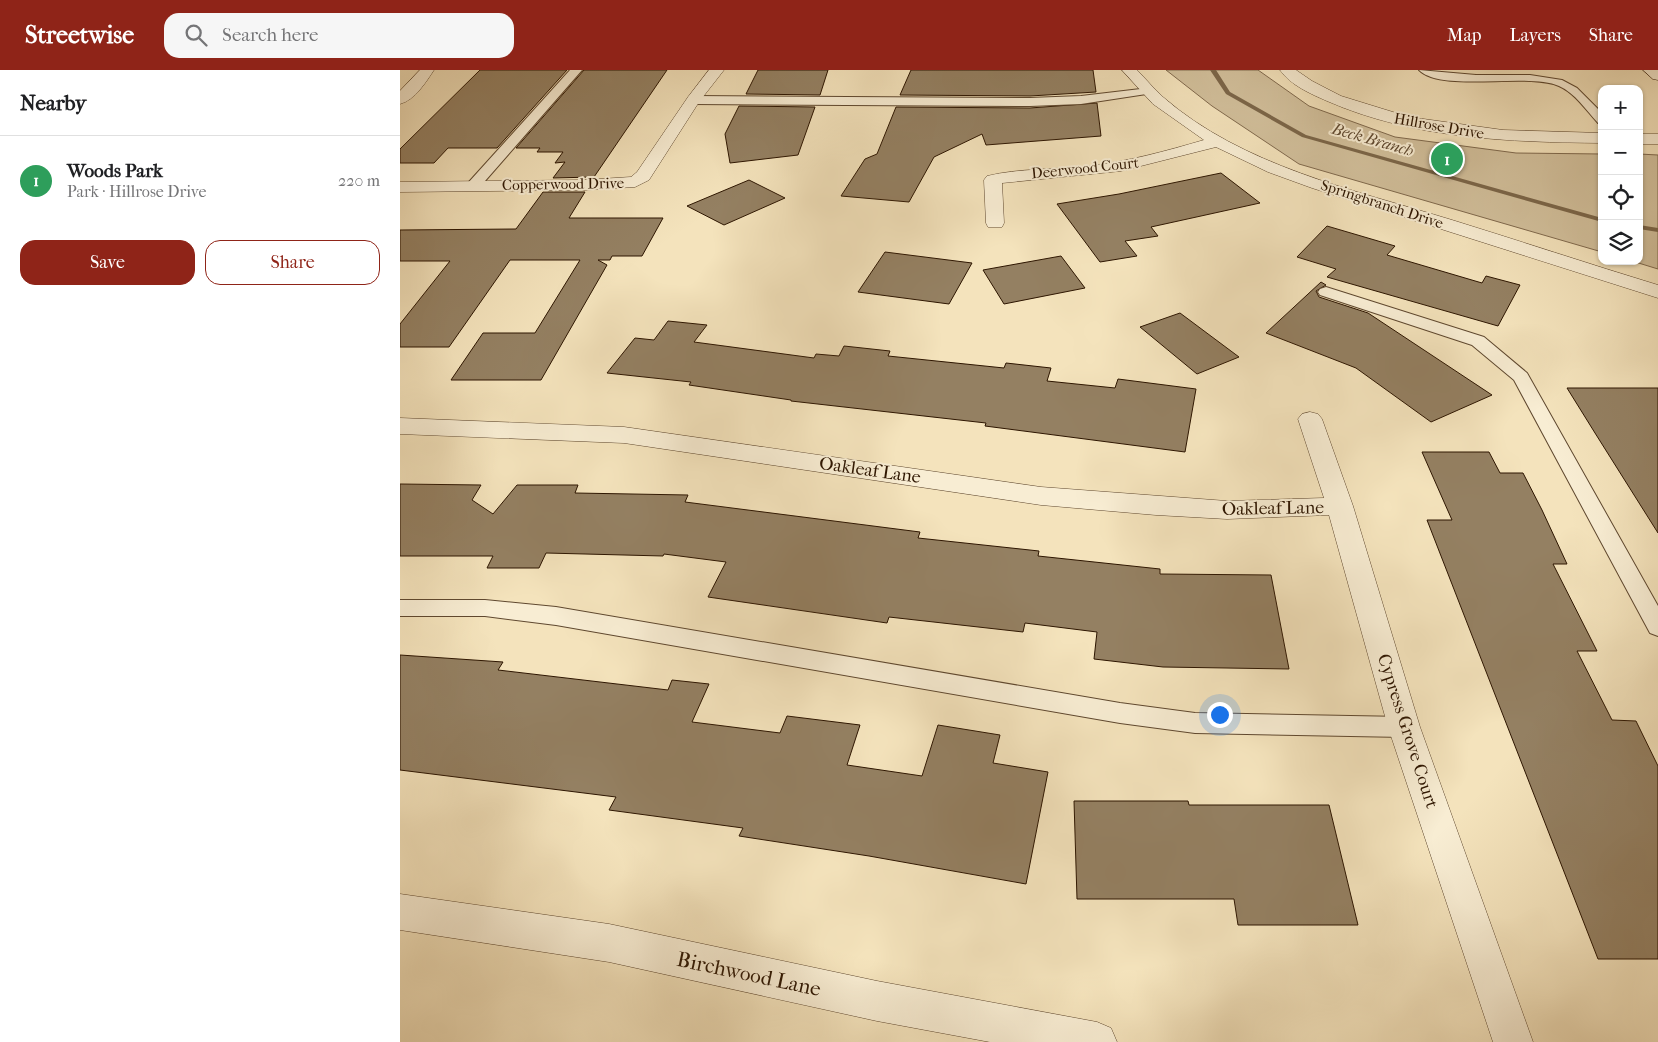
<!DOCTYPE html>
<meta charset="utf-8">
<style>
:root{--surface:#fff;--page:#f6f6f6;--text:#202124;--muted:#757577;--line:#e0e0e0;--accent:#8f2418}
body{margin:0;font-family:"IM FELL French Canon",serif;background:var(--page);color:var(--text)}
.controls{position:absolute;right:15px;top:15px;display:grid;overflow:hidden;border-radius:10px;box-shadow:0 1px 4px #0004}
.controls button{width:45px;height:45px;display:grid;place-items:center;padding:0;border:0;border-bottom:1px solid var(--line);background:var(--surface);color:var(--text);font:25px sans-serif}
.you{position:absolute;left:819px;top:644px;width:18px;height:18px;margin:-12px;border:4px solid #fff;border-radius:50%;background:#1a73e8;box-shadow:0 0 0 8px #1a73e833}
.badge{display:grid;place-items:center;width:32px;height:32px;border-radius:50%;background:var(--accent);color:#fff;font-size:16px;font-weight:700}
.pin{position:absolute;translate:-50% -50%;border:2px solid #fff;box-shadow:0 1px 5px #0006}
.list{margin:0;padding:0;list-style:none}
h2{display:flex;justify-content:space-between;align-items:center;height:65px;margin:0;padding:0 20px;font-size:21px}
h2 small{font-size:16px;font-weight:400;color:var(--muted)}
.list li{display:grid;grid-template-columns:32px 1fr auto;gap:15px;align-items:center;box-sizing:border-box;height:90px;padding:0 20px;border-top:1px solid var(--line)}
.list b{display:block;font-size:19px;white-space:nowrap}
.list p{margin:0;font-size:16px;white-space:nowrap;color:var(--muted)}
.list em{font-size:16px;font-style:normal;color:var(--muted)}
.actions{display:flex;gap:10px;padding:15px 20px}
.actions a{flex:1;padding:11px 0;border:1px solid var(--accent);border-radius:15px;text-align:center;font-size:18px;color:var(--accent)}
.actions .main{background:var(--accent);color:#fff}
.icon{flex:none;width:28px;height:28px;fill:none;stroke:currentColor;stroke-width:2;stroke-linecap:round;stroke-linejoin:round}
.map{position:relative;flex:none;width:1258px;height:972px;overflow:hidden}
header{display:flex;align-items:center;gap:30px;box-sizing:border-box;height:70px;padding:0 25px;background:var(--accent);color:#fff}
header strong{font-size:24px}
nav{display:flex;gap:28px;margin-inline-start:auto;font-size:18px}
.search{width:350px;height:45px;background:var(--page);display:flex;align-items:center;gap:12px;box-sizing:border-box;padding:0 18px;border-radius:15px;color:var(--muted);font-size:19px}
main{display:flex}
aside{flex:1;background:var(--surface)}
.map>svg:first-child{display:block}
.green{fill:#d2c09c;stroke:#806a4e}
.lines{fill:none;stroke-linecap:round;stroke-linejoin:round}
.stream{fill:#7c674a;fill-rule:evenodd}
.building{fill:#948062;stroke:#2d1500}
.lane-casing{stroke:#5f482f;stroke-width:2}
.street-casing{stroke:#5f482f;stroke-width:1}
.secondary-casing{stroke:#2d1500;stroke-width:1}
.lane{fill:#f8edd3;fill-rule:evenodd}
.street{fill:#f8edd3;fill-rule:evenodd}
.secondary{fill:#f8edd3;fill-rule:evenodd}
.labels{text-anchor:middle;stroke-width:4;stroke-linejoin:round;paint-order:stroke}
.far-street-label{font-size:15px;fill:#2d1500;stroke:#f8edd3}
.far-water-label{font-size:16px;font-style:italic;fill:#614b32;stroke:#f8edd3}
.street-label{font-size:18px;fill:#2d1500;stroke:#f8edd3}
.near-street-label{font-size:21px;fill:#2d1500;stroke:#f8edd3}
</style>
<header>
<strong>Streetwise</strong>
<div class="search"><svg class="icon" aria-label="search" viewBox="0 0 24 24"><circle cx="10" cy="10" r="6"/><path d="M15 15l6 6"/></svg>Search here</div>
<nav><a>Map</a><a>Layers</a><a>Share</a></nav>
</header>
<main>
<aside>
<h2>Nearby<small></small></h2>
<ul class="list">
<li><span class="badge" style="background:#2e9e5b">1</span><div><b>Woods Park</b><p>Park · Hillrose Drive</p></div><em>220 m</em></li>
</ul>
<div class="actions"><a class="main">Save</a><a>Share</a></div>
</aside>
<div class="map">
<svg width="1258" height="972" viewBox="0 0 1258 972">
<rect width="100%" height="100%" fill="#f4e3bc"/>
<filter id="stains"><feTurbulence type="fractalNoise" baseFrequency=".004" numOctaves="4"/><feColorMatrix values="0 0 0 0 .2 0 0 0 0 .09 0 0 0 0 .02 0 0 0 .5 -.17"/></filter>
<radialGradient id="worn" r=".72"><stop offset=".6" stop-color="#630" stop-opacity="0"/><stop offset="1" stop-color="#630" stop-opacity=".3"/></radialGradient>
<path class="green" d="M 766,0 L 858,0 L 909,36 L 995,67 L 1116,83 L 1202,84 L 1202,182 L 899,94 L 812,36 Z
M 1239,84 L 1258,85 L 1258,199 L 1232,191 L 1239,191 Z"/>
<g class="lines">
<path class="stream" d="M 810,0 L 816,0 L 830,22 L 906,65 L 1202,148 L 1202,152 L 902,67 L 826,24 Z
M 1239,155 L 1258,158 L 1258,162 L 1239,159 Z"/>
</g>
<path class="building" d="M 80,0 L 167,0 L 97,78 L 48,78 L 34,93 L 0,93 L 0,79 Z
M 184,0 L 267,0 L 194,107 L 153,108 L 165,92 L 155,93 L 163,82 L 137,82 L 140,78 L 116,78 Z
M 358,0 L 428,0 L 420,25 L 346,24 Z
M 511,0 L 693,0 L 696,22 L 630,26 L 500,25 Z
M 697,33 L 701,66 L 586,75 L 582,64 L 534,87 L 509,132 L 441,126 L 465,89 L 477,84 L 496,37 L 630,38 Z
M 339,36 L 415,37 L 398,85 L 330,93 L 325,64 Z
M 821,103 L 860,133 L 751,157 L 758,166 L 725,171 L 737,186 L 700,192 L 657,134 L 719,124 Z
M 349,110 L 385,128 L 324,155 L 287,136 Z
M 143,122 L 185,122 L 169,148 L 263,148 L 242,186 L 212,186 L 210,190 L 198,190 L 207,195 L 141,310 L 51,310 L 83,263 L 135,263 L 180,190 L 110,190 L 49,277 L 0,277 L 0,254 L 50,191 L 0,191 L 0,160 L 116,159 Z
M 927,156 L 995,176 L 987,185 L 1082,213 L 1086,206 L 1120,215 L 1098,256 L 927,207 L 936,199 L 897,187 Z
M 485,182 L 572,193 L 549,234 L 458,222 Z
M 661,186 L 685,218 L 604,234 L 583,200 Z
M 921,212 L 926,215 L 916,221 L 919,227 L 968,243 L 1092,325 L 1031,352 L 956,298 L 866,263 Z
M 780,243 L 839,287 L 797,304 L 740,257 Z
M 268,251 L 307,255 L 294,272 L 414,288 L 416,284 L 439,286 L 444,276 L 490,281 L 488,286 L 604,298 L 606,293 L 651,298 L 647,311 L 715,318 L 718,309 L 796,319 L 785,382 L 585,356 L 586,353 L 391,331 L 391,330 L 289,315 L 291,312 L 207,303 L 235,268 L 254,270 Z
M 1167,318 L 1258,318 L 1258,463 L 1195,363 Z
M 1022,382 L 1089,382 L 1100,403 L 1123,403 L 1142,440 L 1167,494 L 1153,494 L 1197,581 L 1177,581 L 1212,650 L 1236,651 L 1258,696 L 1258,889 L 1198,889 L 1027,450 L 1052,450 Z
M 0,414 L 81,415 L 72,430 L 93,444 L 117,415 L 178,415 L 175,423 L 288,425 L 285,432 L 520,462 L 518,468 L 639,481 L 638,486 L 760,499 L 760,504 L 871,505 L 889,599 L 763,597 L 694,589 L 697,562 L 625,553 L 623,562 L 489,547 L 487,553 L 308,527 L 326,492 L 264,484 L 263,486 L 146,483 L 139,498 L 87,498 L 93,486 L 0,486 Z
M 0,585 L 103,592 L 98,600 L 268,620 L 272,610 L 309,614 L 292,652 L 380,663 L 387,646 L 460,655 L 447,695 L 522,706 L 538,655 L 600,665 L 593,693 L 648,702 L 626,814 L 469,786 L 339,766 L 343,758 L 209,740 L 216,727 L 0,700 Z
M 674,731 L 788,731 L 789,735 L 929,735 L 958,855 L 838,855 L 834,829 L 677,829 Z"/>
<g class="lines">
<g class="lane-casing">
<path id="lane" d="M 170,0 L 182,0 L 78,119 L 68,119 L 66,116 L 68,113 Z
M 1019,0 L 1076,5 L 1130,5 L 1162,10 L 1177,18 L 1202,43 L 1202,54 L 1198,53 C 1186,40 1175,23 1159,16 C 1127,2 1042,23 1019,0 Z
M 749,18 L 753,19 L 753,23 L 681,34 L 630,36 L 293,34 L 287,30 L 293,26 L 630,28 L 681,26 Z
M 926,217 L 1084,267 L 1127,303 L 1258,536 L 1258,566 L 1250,563 L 1114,310 L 1072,275 L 920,225 L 918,222 L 920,219 Z
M 0,530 L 85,530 L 156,537 L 720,633 L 795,643 L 1004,647 L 1013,650 L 1016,657 L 1013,664 L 1004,667 L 795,663 L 720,653 L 156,555 L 85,546 L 0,546 Z"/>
</g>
<g class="street-casing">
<path id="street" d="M 20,0 L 34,0 C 26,12 15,30 0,34 L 0,21 Z
M 309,0 L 324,0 L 299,32 L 249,110 L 235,117 L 184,120 L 0,122 L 0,112 L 184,110 L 231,107 L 237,102 L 288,27 Z
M 722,0 L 737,0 C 746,9 754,19 763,27 C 842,96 954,120 1052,150 C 1120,171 1189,194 1258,215 L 1258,228 L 912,118 L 868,102 L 816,77 L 721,101 L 602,113 L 604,153 L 602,157 L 588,157 L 586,153 L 584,110 L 587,106 C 620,98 653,100 687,96 C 727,92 766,81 804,70 L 753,34 Z
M 880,0 L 896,0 L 912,11 L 941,26 L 1009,47 L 1103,60 L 1202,63 L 1202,73 C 1109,72 1014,69 927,31 C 911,24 890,15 880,0 Z
M 1239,64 L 1258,64 L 1258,74 L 1239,74 Z
M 910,342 L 918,344 L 922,349 L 953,436 L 1020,657 L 1133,972 L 1093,972 L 988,657 L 929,445 L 827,449 L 756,445 L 641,435 L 224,373 L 0,364 L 0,348 L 224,357 L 641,417 L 827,431 L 924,428 L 898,349 L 902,344 Z
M 0,824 L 209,854 L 477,911 L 697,952 L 711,958 L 717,972 L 590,972 L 477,951 L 209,892 L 0,860 Z"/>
</g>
<g class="secondary-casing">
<path id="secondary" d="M 1243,0 L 1258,0 L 1258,10 L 1253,9 Z"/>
</g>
<use href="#lane" class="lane"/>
<use href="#street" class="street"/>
<use href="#secondary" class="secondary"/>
</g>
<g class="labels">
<g class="far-street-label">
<text transform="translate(1039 56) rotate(10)" y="5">Hillrose Drive</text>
<text transform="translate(685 98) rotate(-6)" y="5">Deerwood Court</text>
<text transform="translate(163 114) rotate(-1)" y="5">Copperwood Drive</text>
<text transform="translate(982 134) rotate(18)" y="5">Springbranch Drive</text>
</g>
<g class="far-water-label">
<text transform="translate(973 69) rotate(16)" y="6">Beck Branch</text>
</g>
<g class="street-label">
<text transform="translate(470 400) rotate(8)" y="6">Oakleaf Lane</text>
<text transform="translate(873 438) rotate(-1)" y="6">Oakleaf Lane</text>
<text transform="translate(1008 661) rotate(72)" y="6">Cypress Grove Court</text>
</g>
<g class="near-street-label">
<text transform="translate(349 904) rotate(12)" y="7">Birchwood Lane</text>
</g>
</g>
<rect width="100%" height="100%" filter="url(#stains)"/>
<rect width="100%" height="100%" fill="url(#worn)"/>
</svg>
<div class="controls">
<button>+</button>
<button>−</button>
<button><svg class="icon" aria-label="locate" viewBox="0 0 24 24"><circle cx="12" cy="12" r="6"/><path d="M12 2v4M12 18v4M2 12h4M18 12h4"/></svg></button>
<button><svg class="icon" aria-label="layers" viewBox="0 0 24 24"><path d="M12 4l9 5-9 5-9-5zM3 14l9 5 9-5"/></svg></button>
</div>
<div class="you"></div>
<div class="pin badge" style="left:1047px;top:89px;background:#2e9e5b">1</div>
</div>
</main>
